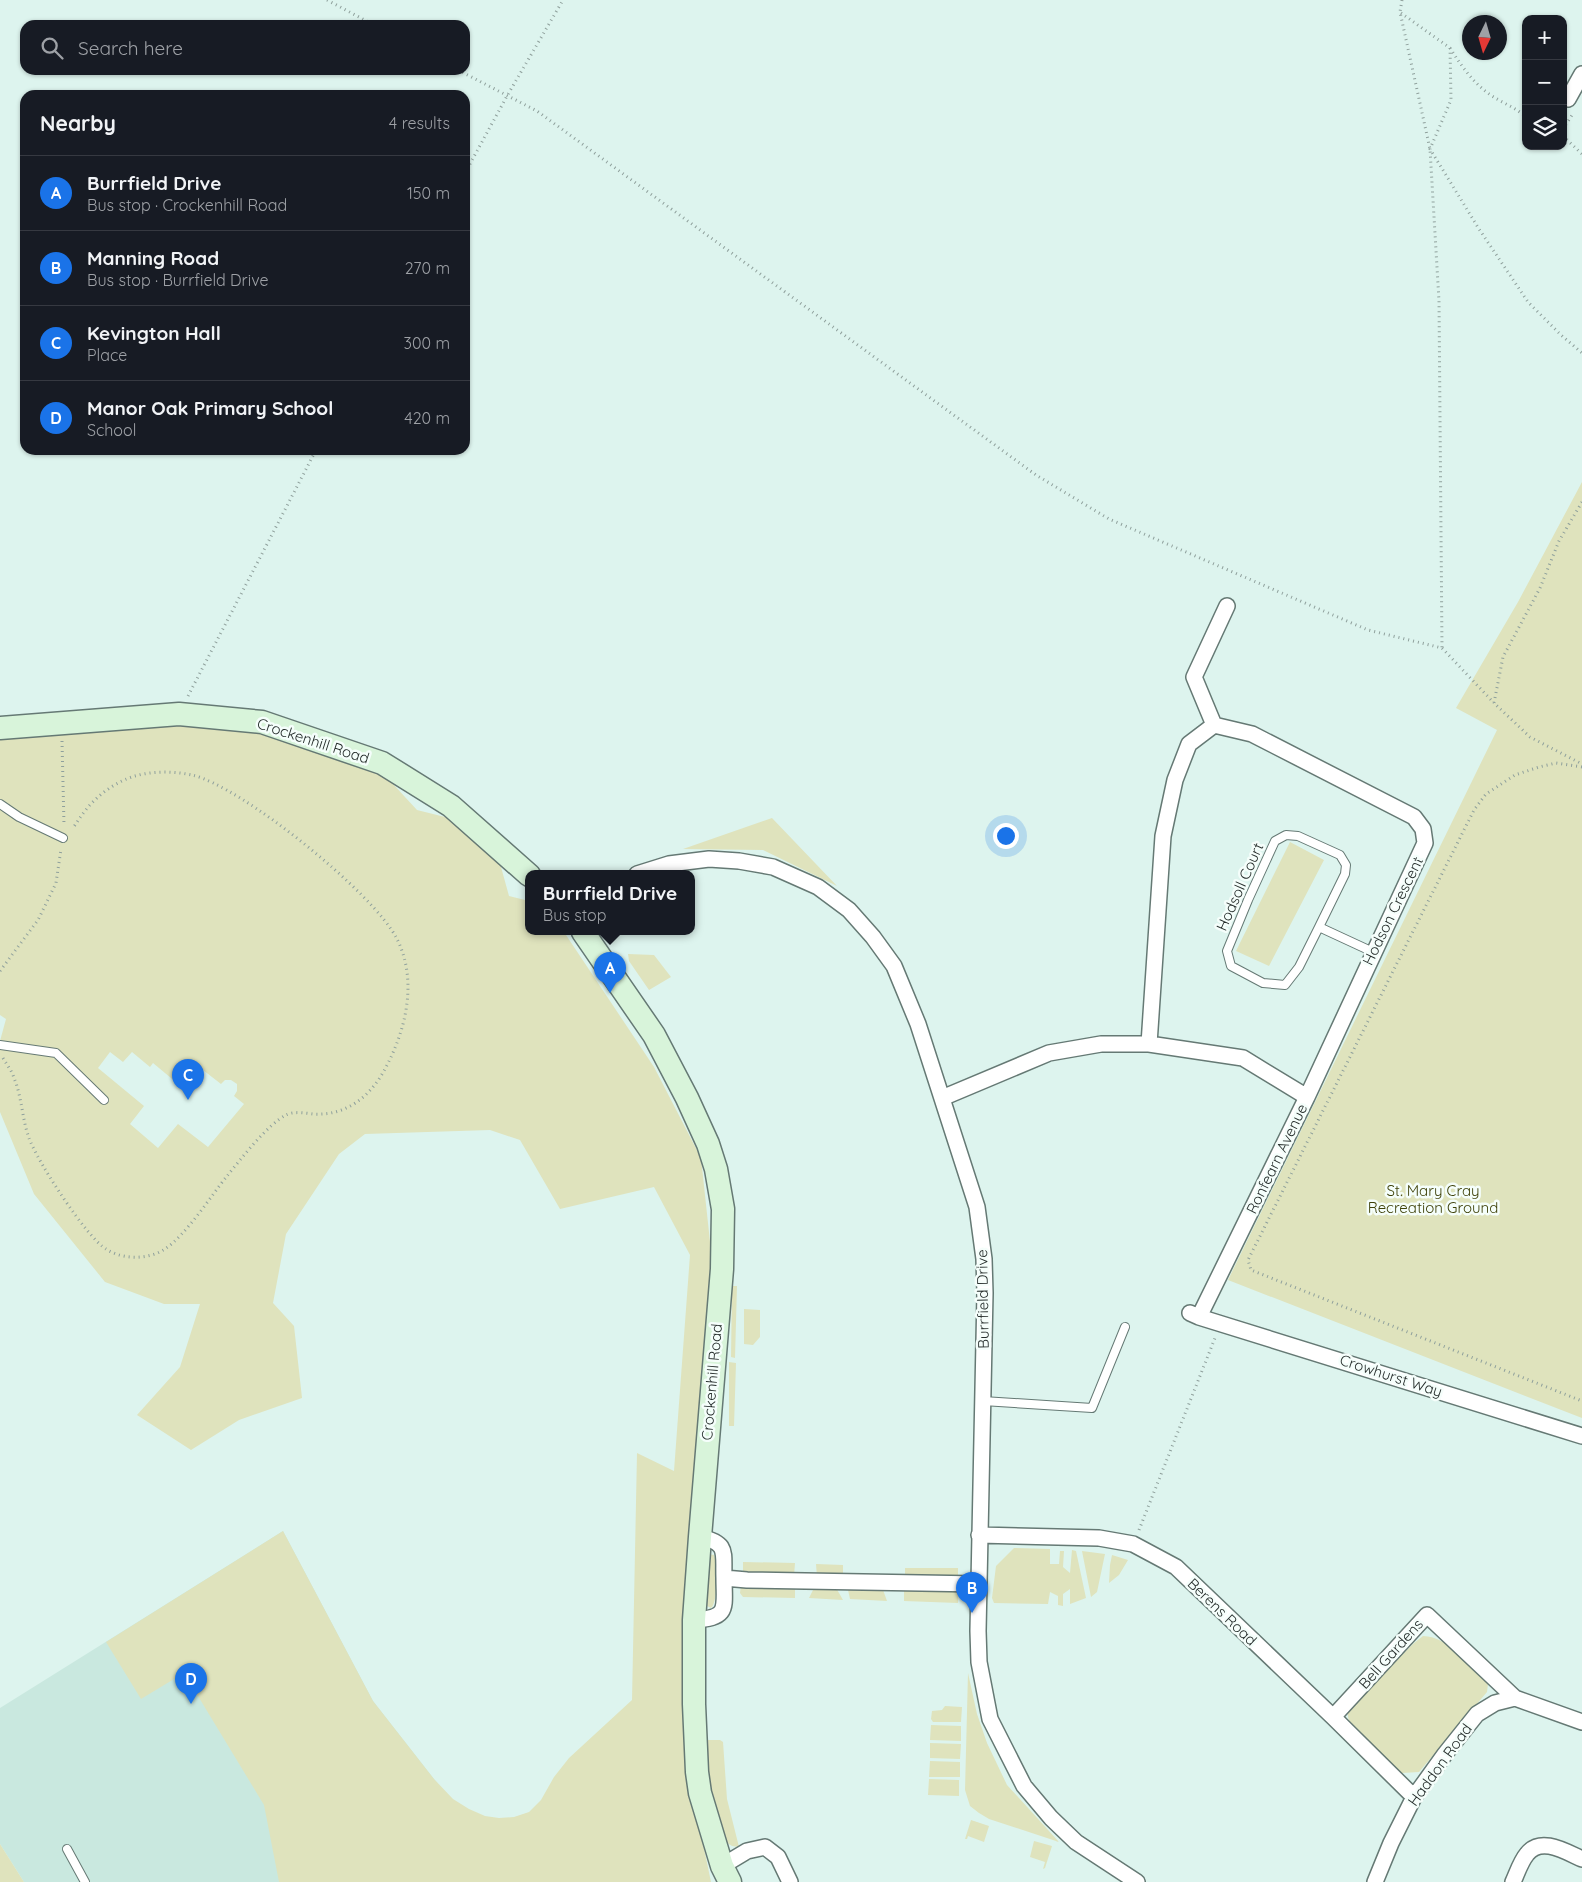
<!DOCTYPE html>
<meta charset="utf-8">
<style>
:root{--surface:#171b24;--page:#20242c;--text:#f1f3f6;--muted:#9ea1a6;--line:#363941;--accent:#1a73e8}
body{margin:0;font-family:Quicksand,sans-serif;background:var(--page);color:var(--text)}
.controls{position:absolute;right:15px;top:15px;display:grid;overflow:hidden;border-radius:10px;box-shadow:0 1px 4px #0004}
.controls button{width:45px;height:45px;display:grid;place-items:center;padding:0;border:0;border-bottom:1px solid var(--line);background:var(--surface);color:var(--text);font:25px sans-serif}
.compass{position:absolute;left:1462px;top:15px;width:45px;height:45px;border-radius:50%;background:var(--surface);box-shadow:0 1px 4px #0004;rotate:185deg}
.you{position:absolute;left:1005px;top:835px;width:18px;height:18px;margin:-12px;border:4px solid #fff;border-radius:50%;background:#1a73e8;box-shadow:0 0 0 8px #1a73e833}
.badge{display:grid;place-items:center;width:32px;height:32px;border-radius:50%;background:var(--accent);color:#fff;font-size:16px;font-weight:700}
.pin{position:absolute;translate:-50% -41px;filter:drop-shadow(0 1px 2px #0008)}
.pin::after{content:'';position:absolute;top:26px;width:18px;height:15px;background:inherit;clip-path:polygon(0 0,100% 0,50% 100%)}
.popup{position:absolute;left:525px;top:870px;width:170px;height:65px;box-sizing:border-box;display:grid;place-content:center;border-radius:10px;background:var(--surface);filter:drop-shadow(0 1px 4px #0005);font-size:16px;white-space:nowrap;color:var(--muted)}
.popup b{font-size:19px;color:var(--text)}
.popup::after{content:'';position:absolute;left:50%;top:100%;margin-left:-10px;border:10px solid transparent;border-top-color:var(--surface)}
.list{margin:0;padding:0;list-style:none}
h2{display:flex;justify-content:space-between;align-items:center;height:65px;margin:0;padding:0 20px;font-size:21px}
h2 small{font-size:16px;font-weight:400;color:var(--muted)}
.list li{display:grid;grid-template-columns:32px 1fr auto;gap:15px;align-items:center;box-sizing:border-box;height:75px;padding:0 20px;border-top:1px solid var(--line)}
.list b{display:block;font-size:19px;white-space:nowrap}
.list p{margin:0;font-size:16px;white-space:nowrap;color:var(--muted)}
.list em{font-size:16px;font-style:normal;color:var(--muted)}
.icon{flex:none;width:28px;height:28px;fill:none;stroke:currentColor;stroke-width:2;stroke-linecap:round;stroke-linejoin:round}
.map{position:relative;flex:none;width:1582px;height:1882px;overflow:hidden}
.search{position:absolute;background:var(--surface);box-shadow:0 1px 4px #0004;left:20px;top:20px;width:450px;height:55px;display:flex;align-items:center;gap:12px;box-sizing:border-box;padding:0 18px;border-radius:15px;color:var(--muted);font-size:19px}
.panel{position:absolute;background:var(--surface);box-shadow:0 1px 4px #0004;left:20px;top:90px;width:450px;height:365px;border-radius:15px}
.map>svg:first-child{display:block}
.built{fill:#c9e8df}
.green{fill:#dfe3bd;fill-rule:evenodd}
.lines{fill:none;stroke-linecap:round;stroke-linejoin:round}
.service-casing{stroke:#657974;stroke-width:10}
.minor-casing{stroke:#657974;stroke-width:18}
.secondary-casing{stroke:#657974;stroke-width:25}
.path{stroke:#8fa09c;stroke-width:3;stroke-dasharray:1 4;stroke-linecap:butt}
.service{stroke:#fff;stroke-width:8}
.minor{stroke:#fff;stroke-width:15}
.secondary{stroke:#d8f4da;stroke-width:22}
.labels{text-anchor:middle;stroke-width:5;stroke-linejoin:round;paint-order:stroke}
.street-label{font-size:15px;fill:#262e2c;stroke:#f5fefb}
.park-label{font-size:15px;fill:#3e4108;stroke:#f5fefb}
</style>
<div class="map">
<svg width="1582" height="1882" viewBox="0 0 1582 1882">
<rect width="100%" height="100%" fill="#ddf4ee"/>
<path class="built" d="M 283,1531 L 373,1701 L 434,1779 L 518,1882 L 24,1882 L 0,1844 L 0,1708 Z"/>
<path class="green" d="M 1582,482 L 1582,1418 L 1228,1280 L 1497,730 L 1456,708 L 1518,602 Z
M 166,723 L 260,732 L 381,771 L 417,810 L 461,821 L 498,856 L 509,896 L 529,901 L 529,932 L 564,932 L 654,1067 L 701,1158 L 711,1251 L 704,1394 L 690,1781 L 711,1882 L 279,1882 L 264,1805 L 184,1673 L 141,1699 L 106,1642 L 283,1531 L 373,1701 L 434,1779 L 453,1799 L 469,1809 L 485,1816 L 499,1818 L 514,1817 L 529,1812 L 541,1800 L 554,1777 L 569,1758 L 632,1700 L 637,1453 L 674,1471 L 690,1255 L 654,1187 L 560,1209 L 520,1140 L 490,1130 L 365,1134 L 339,1154 L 286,1234 L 273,1303 L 294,1326 L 302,1398 L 239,1420 L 191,1450 L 137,1415 L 180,1367 L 200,1304 L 164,1304 L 105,1282 L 34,1194 L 0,1112 L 0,1041 L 6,1019 L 0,1015 L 0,736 ZM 110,1052 L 123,1062 L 132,1052 L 150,1067 L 153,1063 L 177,1083 L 194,1063 L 221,1084 L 225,1080 L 231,1080 L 237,1084 L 237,1091 L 234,1096 L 244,1104 L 208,1147 L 178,1124 L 158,1148 L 130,1124 L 144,1106 L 98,1068 Z
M 772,818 L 837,886 L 763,850 L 683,849 Z
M 1290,842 L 1324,860 L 1269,966 L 1236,951 Z
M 628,954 L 654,955 L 671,977 L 649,990 L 629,961 Z
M 732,1286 L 737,1286 L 735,1358 L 731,1357 Z
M 744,1309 L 760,1310 L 760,1337 L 753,1345 L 744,1344 Z
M 729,1362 L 736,1363 L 734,1426 L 729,1426 Z
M 1014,1548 L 1050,1549 L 1050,1564 L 1059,1564 L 1060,1551 L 1064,1551 L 1063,1567 L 1070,1573 L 1072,1550 L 1076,1551 L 1086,1598 L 1070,1604 L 1070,1589 L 1063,1594 L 1063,1606 L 1058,1605 L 1058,1596 L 1050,1592 L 1048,1604 L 994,1603 L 992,1598 L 996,1566 Z
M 1082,1551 L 1105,1554 L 1097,1592 L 1091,1597 Z
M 708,1554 L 714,1555 L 715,1559 C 715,1570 719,1600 711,1608 L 705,1605 Z
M 1112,1555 L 1128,1560 L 1119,1575 L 1109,1583 L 1110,1565 Z
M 743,1562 L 795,1563 L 794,1576 L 743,1573 Z
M 816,1564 L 843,1565 L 843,1578 L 817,1577 Z
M 905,1568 L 958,1568 L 958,1581 L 905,1580 Z
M 741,1585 L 795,1588 L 795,1598 L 743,1597 L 740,1593 Z
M 835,1586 L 843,1600 L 809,1598 L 814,1588 Z
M 862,1587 L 882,1587 L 887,1601 L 850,1599 L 848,1590 L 860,1590 Z
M 904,1589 L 958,1591 L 958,1603 L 904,1601 Z
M 1423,1636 C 1450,1637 1470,1666 1488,1684 L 1487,1692 L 1419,1772 L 1402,1773 L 1394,1767 L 1353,1726 C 1347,1719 1347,1715 1349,1707 L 1414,1643 Z
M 968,1673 L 977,1714 L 987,1743 L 1007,1785 L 1059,1842 L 989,1819 L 979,1813 L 970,1806 L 965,1790 Z
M 945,1706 L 962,1707 L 961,1722 L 933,1722 L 931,1719 L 932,1711 L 942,1710 Z
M 931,1725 L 961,1726 L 961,1741 L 930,1740 Z
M 706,1740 L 720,1740 L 723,1742 L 727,1799 L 739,1847 L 732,1846 L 726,1842 L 712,1804 L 706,1770 Z
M 930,1743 L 961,1744 L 960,1759 L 930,1758 Z
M 930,1761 L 960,1762 L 960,1777 L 929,1777 Z
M 929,1779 L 959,1780 L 959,1796 L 928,1795 Z
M 971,1820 L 989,1826 L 984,1842 L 968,1836 L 967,1839 L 965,1839 Z
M 1034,1841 L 1052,1846 L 1045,1868 L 1043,1869 L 1045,1862 L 1030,1857 Z
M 0,1844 L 24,1882 L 0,1882 Z"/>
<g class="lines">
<g class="service-casing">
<path id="service" d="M 0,804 L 19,817 L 63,838
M 1319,927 L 1345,874 L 1346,865 L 1340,855 L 1298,836 L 1286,835 L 1275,841 L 1248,900 L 1227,951 L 1231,966 L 1263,983 L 1285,985 L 1299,967 L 1319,927 L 1373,952
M 0,1045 L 56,1053 L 104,1100
M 983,1401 L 1092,1408 L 1125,1327
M 67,1849 L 85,1882"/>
</g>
<g class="minor-casing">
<path id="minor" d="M 1568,99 L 1582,74
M 1214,725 L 1194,677 L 1227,606
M 637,874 L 669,864 L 709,859 L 739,861 L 773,867 L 818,887 L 849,910 L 873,937 L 894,966 L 918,1024 L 977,1207 L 984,1259 L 985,1293 L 978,1631 L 979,1662 L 990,1719 L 1024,1786 L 1051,1818 L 1076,1842 L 1137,1882
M 1149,1044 L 1163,836 L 1175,780 L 1189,744 L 1214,725 L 1252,734 L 1414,817 L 1423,829 L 1425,843 L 1307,1097
M 942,1098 L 1049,1053 L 1101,1044 L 1149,1044 L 1243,1058 L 1307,1097 L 1199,1317 L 1190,1313
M 1199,1317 L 1582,1436
M 979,1535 L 1099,1538 L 1133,1544 L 1176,1567 L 1333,1717 L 1414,1797
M 700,1537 C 729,1543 723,1552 724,1578
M 694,1620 C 730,1618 724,1608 724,1578 L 747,1580 L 979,1584
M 1333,1717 L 1427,1615 L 1515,1698 L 1582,1722
M 722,1866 L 747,1851 L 765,1847 L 778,1857 L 790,1882
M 1375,1882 L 1391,1843 L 1414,1797 L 1445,1754 L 1477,1714 L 1495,1703 L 1515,1698
M 1513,1882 C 1517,1873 1521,1861 1527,1854 C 1541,1836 1566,1852 1582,1859"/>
</g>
<g class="secondary-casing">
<path id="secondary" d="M 0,728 L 179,714 L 262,722 L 382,763 L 451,806 L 529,875
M 583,932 L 654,1035 L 687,1098 L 708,1144 L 716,1169 L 723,1209 L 722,1269 L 700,1537 L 694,1620 L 694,1704 L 697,1772 L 700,1793 L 722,1866 L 730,1882"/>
</g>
<path class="path" d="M 327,0 L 374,25
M 1402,0 L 1400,12 L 1430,149 L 1439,301 L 1442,648
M 1401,13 L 1450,48 L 1451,100 L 1430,149 L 1479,229 L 1528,302 L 1561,335 L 1582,353
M 1450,48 C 1462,67 1474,84 1492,96 C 1503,103 1516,108 1526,117
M 458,70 L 537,111 L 1036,475 L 1109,519 L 1368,630 L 1442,648 L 1494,703
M 1563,129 L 1572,115
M 1563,136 L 1582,154
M 465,173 L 507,96 L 563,0
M 1582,502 L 1559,541 L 1540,588 L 1503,657 L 1494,703 L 1530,737 L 1582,764
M 188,696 L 316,450
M 62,741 L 64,825
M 1582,767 L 1556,763 L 1539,767 L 1515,775 L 1486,794 L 1474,810 L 1248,1260 L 1251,1270 L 1582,1401
M 0,971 L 38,920 L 56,883 L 61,849
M 3,1058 C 7,1065 12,1071 14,1078 C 22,1097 22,1119 29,1138 C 37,1161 87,1238 106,1249 C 123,1260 148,1260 165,1249 C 186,1235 211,1196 227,1176 C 241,1159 267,1125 286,1115 C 293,1111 305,1113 313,1114 C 346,1116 370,1097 385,1069 C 406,1030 418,981 397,939 C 374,893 241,786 192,775 C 173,771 153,771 135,776 C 117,781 97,795 85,811 C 80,817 77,823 72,829
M 1139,1530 L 1215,1338"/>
<use href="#service" class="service"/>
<use href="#minor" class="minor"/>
<use href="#secondary" class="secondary"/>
</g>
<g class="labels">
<g class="street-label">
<text transform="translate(313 741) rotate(18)" y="5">Crockenhill Road</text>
<text transform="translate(1240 887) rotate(-66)" y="5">Hodsoll Court</text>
<text transform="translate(1393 911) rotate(-64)" y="5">Hodson Crescent</text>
<text transform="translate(1277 1159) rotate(-64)" y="5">Ronfearn Avenue</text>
<text transform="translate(983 1299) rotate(-91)" y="5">Burrfield Drive</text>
<text transform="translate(1391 1376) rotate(18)" y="5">Crowhurst Way</text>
<text transform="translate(712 1382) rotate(-85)" y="5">Crockenhill Road</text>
<text transform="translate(1222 1612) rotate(44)" y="5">Berens Road</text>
<text transform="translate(1391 1654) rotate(-48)" y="5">Bell Gardens</text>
<text transform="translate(1440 1765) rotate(-54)" y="5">Haddon Road</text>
</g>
<g class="park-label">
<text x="1433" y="1196">St. Mary Cray<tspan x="1433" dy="17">Recreation Ground</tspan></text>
</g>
</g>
</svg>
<div class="controls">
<button>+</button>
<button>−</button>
<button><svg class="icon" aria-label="layers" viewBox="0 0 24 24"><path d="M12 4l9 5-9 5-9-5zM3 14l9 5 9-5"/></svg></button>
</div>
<svg class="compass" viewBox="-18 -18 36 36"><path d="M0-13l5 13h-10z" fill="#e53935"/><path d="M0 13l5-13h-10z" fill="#9ea1a6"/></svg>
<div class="you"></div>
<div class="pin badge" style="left:610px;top:993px">A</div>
<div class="popup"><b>Burrfield Drive</b>Bus stop</div>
<div class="pin badge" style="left:972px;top:1613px">B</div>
<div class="pin badge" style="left:188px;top:1100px">C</div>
<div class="pin badge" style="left:191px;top:1704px">D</div>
<div class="search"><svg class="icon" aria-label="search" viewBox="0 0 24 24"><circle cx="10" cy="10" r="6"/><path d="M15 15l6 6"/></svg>Search here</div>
<section class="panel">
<h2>Nearby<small>4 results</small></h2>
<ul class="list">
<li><span class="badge">A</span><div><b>Burrfield Drive</b><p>Bus stop · Crockenhill Road</p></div><em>150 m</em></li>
<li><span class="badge">B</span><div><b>Manning Road</b><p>Bus stop · Burrfield Drive</p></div><em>270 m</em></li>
<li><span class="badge">C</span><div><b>Kevington Hall</b><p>Place</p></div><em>300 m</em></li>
<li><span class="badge">D</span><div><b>Manor Oak Primary School</b><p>School</p></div><em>420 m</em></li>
</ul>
</section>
</div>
